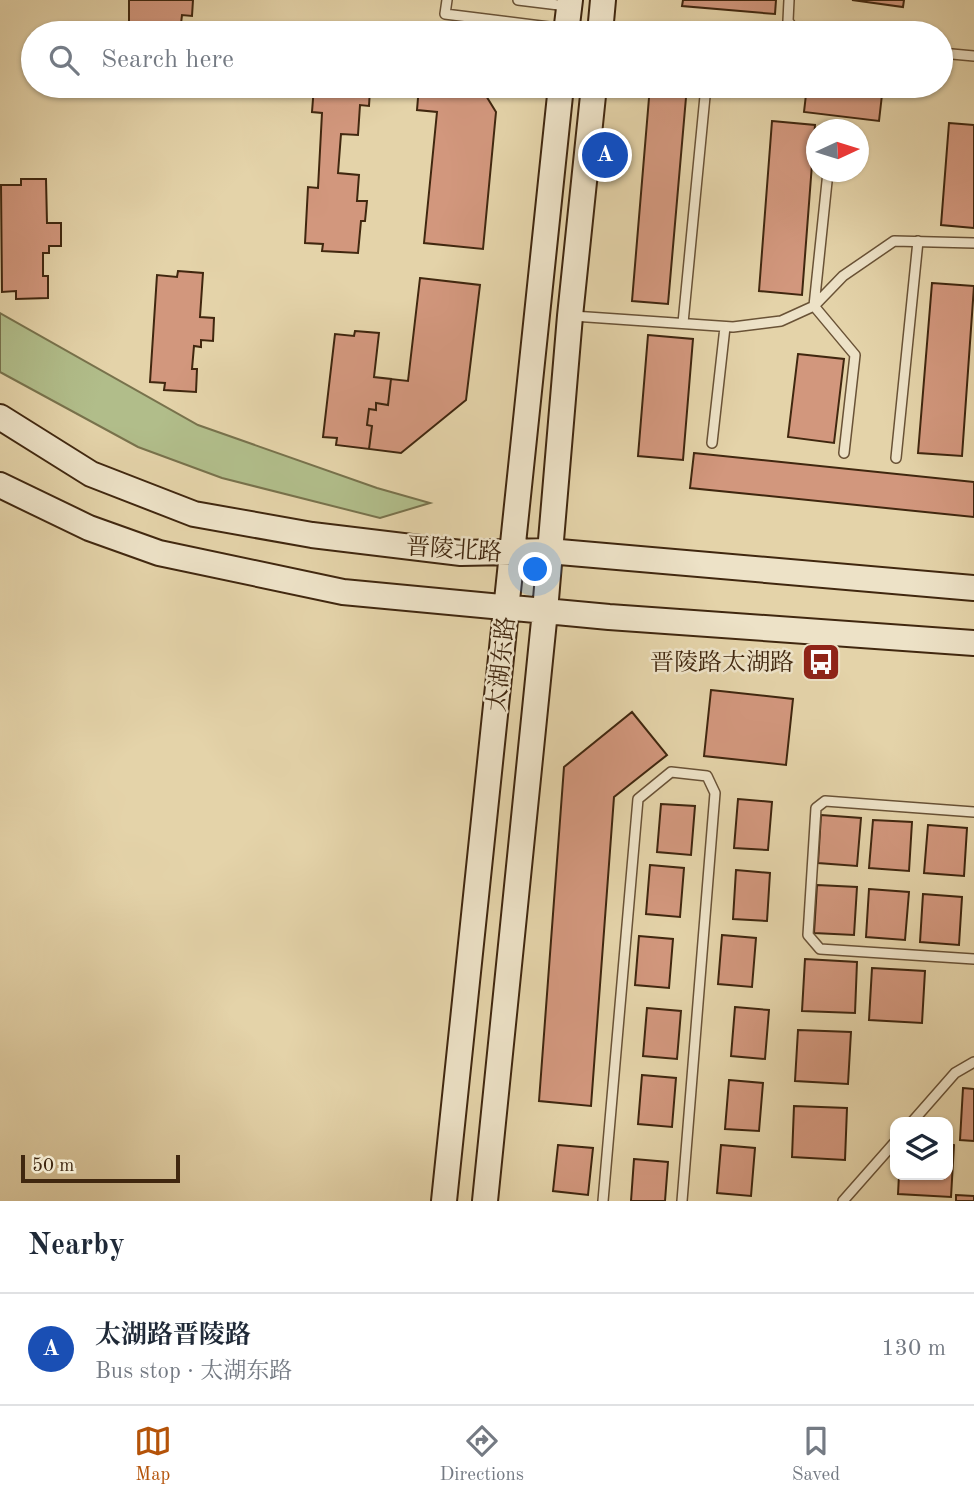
<!DOCTYPE html>
<meta charset="utf-8">
<style>
:root{--surface:#fff;--page:#f6f6f7;--text:#1f2937;--muted:#747a83;--line:#e0e1e3;--accent:#b45309}
body{margin:0;font-family:"Old Standard TT","Noto Serif SC",serif;background:var(--page);color:var(--text)}
.controls{position:absolute;right:21px;bottom:21px;display:grid;overflow:hidden;border-radius:14px;box-shadow:0 2px 5px #0004}
.controls button{width:63px;height:63px;display:grid;place-items:center;padding:0;border:0;border-bottom:2px solid var(--line);background:var(--surface);color:var(--text);font:35px sans-serif}
.compass{position:absolute;left:806px;top:119px;width:63px;height:63px;border-radius:50%;background:var(--surface);box-shadow:0 2px 5px #0004;rotate:86deg}
.scale{position:absolute;left:21px;bottom:18px;width:159px;box-sizing:border-box;padding-left:7px;border:4px solid #40270f;border-top:0;font-size:19px;line-height:24px;white-space:nowrap;color:#40270f;-webkit-text-stroke:5px #ede2c7;paint-order:stroke}
.you{position:absolute;left:536px;top:570px;width:24px;height:24px;margin:-18px;border:5px solid #fff;border-radius:50%;background:#1a73e8;box-shadow:0 0 0 10px #1a73e833}
.badge{display:grid;place-items:center;width:46px;height:46px;border-radius:50%;background:var(--accent);color:#fff;font-size:23px;font-weight:700}
.pin{position:absolute;translate:-50% -50%;border:4px solid #fff;box-shadow:0 2px 7px #0006}
.list{margin:0;padding:0;list-style:none}
h2{display:flex;justify-content:space-between;align-items:center;height:91px;margin:0;padding:0 28px;font-size:30px}
h2 small{font-size:23px;font-weight:400;color:var(--muted)}
.list li{display:grid;grid-template-columns:46px 1fr auto;gap:21px;align-items:center;box-sizing:border-box;height:112px;padding:0 28px;border-top:2px solid var(--line)}
.list b{display:block;font-size:26px;white-space:nowrap}
.list p{margin:0;font-size:23px;white-space:nowrap;color:var(--muted)}
.list em{font-size:23px;font-style:normal;color:var(--muted)}
.icon{flex:none;width:38px;height:38px;fill:none;stroke:currentColor;stroke-width:2;stroke-linecap:round;stroke-linejoin:round}
.map{position:relative;flex:none;width:974px;height:1201px;overflow:hidden}
.search{position:absolute;background:var(--surface);box-shadow:0 2px 5px #0004;left:21px;right:21px;top:21px;height:77px;display:flex;align-items:center;gap:18px;box-sizing:border-box;padding:0 24px;border-radius:38px;color:var(--muted);font-size:26px}
.sheet{height:203px;background:var(--surface)}
nav{display:flex;justify-content:space-around;align-items:center;box-sizing:border-box;height:98px;border-top:2px solid var(--line);background:var(--surface);font-size:19px;color:var(--muted)}
nav a{display:grid;justify-items:center;gap:4px}
nav .on{color:var(--accent)}
.map>svg:first-child{display:block}
.green{fill:#b1bd8a;stroke:#78724c;stroke-width:2}
.building{fill:#d2977d;stroke:#40270f;stroke-width:2}
.lines{fill:none;stroke-linecap:round;stroke-linejoin:round}
.lane-casing{stroke:#695236;stroke-width:12}
.secondary-casing{stroke:#40270f;stroke-width:28}
.lane{stroke:#ede2c7;stroke-width:9}
.secondary{stroke:#ede2c7;stroke-width:24}
.labels{text-anchor:middle;stroke-width:5;stroke-linejoin:round;paint-order:stroke}
.street-label{font-size:24px;fill:#40270f;stroke:#ede2c7}
.poi-label{font-size:24px;fill:#40270f;stroke:#ede2c7;text-anchor:end}
</style>
<div class="map">
<svg width="974" height="1201" viewBox="0 0 974 1201">
<rect width="100%" height="100%" fill="#e4d3a9"/>
<filter id="stains"><feTurbulence type="fractalNoise" baseFrequency=".00286" numOctaves="4"/><feColorMatrix values="0 0 0 0 .2 0 0 0 0 .09 0 0 0 0 .02 0 0 0 .5 -.17"/></filter>
<radialGradient id="worn" r=".72"><stop offset=".6" stop-color="#630" stop-opacity="0"/><stop offset="1" stop-color="#630" stop-opacity=".3"/></radialGradient>
<path class="green" d="M 0,313 L 198,425 L 377,488 L 430,503 L 380,518 L 222,478 L 138,447 L 0,372 Z"/>
<path class="building" d="M 129,0 L 193,0 L 192,16 L 182,15 L 180,33 L 129,33 Z
M 683,0 L 776,0 L 775,14 L 682,6 Z
M 852,0 L 904,0 L 903,7 Z
M 314,86 L 363,86 L 363,89 L 370,89 L 369,106 L 360,105 L 358,135 L 341,134 L 338,173 L 359,175 L 357,201 L 367,201 L 365,221 L 361,221 L 358,253 L 322,251 L 323,244 L 305,243 L 308,187 L 318,188 L 322,113 L 312,112 Z
M 419,86 L 480,86 L 496,112 L 483,249 L 424,243 L 437,112 L 417,110 Z
M 650,86 L 687,86 L 668,304 L 632,301 Z
M 807,86 L 883,86 L 879,121 L 804,112 Z
M 772,121 L 815,125 L 802,295 L 759,291 Z
M 949,123 L 974,125 L 974,228 L 941,225 Z
M 21,179 L 46,179 L 47,223 L 61,223 L 61,246 L 49,246 L 49,253 L 43,253 L 43,276 L 48,276 L 48,298 L 16,299 L 16,291 L 2,292 L 1,185 L 21,185 Z
M 178,271 L 203,273 L 200,317 L 214,318 L 213,341 L 201,340 L 201,347 L 194,346 L 192,369 L 197,369 L 196,392 L 164,390 L 165,383 L 150,382 L 157,275 L 177,277 Z
M 420,278 L 480,285 L 466,400 L 401,453 L 369,449 L 372,426 L 367,425 L 369,409 L 376,410 L 376,403 L 388,405 L 391,379 L 408,381 Z
M 932,283 L 974,286 L 962,456 L 918,453 Z
M 355,331 L 379,333 L 374,377 L 391,379 L 388,405 L 376,403 L 376,410 L 369,409 L 367,425 L 372,426 L 369,449 L 336,445 L 337,438 L 323,437 L 335,334 L 354,336 Z
M 648,335 L 693,339 L 683,460 L 638,456 Z
M 798,354 L 844,359 L 834,443 L 788,437 Z
M 694,453 L 974,482 L 974,517 L 690,488 Z
M 711,690 L 793,699 L 786,765 L 704,756 Z
M 632,712 L 667,755 L 614,797 L 591,1106 L 539,1101 L 564,767 Z
M 738,799 L 772,802 L 768,850 L 734,848 Z
M 661,804 L 695,806 L 691,855 L 657,852 Z
M 821,815 L 861,818 L 857,866 L 818,863 Z
M 873,820 L 912,822 L 909,871 L 869,868 Z
M 928,825 L 967,828 L 964,876 L 924,873 Z
M 650,865 L 684,868 L 680,917 L 646,914 Z
M 736,870 L 770,873 L 767,921 L 733,919 Z
M 817,885 L 857,887 L 854,935 L 814,933 Z
M 869,889 L 909,892 L 905,940 L 866,937 Z
M 923,894 L 962,897 L 959,945 L 920,942 Z
M 722,935 L 756,938 L 752,987 L 718,984 Z
M 639,936 L 673,939 L 669,988 L 635,985 Z
M 805,959 L 857,962 L 855,1013 L 802,1011 Z
M 872,968 L 925,971 L 922,1023 L 869,1020 Z
M 735,1007 L 769,1010 L 765,1059 L 731,1056 Z
M 647,1008 L 681,1011 L 677,1059 L 643,1056 Z
M 798,1030 L 851,1032 L 848,1084 L 795,1081 Z
M 642,1075 L 676,1078 L 672,1127 L 638,1124 Z
M 729,1080 L 763,1083 L 759,1131 L 725,1129 Z
M 963,1088 L 974,1089 L 974,1141 L 960,1140 Z
M 794,1106 L 847,1108 L 845,1160 L 792,1157 Z
M 948,1144 L 954,1145 L 951,1197 L 898,1194 L 899,1175 L 948,1175 Z
M 558,1145 L 593,1148 L 588,1195 L 553,1191 Z
M 721,1145 L 755,1148 L 751,1196 L 717,1193 Z
M 634,1159 L 668,1162 L 665,1201 L 631,1201 Z
M 956,1195 L 974,1196 L 974,1201 L 956,1201 Z"/>
<g class="lines">
<g class="lane-casing">
<path id="lane" d="M 447,0 L 445,14 L 565,29
M 518,0 L 567,6
M 789,0 L 788,21 L 797,33
M 941,53 L 974,56
M 832,130 L 832,126
M 828,172 L 814,306 L 855,355 L 844,453
M 573,316 L 733,327 L 781,321 L 814,306 L 843,276 L 894,241 L 974,243
M 683,323 L 706,86
M 712,443 L 725,327
M 896,458 L 918,241
M 974,812 L 825,801 L 816,808 L 808,935 L 820,949 L 974,959
M 912,1122 L 955,1073 L 974,1062
M 603,1201 L 638,799 L 671,772 L 707,776 L 715,793 L 682,1201
M 843,1201 L 895,1142"/>
</g>
<g class="secondary-casing">
<path id="secondary" d="M 566,33 L 570,0
M 600,33 L 603,0
M 0,417 L 91,474 L 194,514 L 312,535 L 461,553 L 548,551 L 974,588
M 0,485 L 89,528 L 159,553 L 343,592 L 609,617 L 974,643
M 444,1201 L 561,86
M 485,1201 L 545,611 L 570,316 L 594,86"/>
</g>
<use href="#lane" class="lane"/>
<use href="#secondary" class="secondary"/>
</g>
<defs>
<g id="bus-square" transform="scale(2.0125)"><rect x="-9" y="-9" width="18" height="18" rx="4" fill="#8f2418" stroke="#ede2c7"/><path d="M-5-6H5V4H4V6H2V4H-2V6H-4V4H-5ZM-3.5-4V0h7V-4ZM-3.5 1.2v1.5H-2V1.2ZM2 1.2v1.5H3.5V1.2Z" fill="#fff"/></g>
</defs>
<g fill-rule="evenodd">
<use href="#bus-square" x="821" y="662"/>
</g>
<g class="labels">
<g class="street-label">
<text transform="translate(454 549) rotate(4)" y="8">晋陵北路</text>
<text transform="translate(501 664) rotate(-84)" y="8">太湖东路</text>
</g>
<g class="poi-label">
<text x="794" y="670">晋陵路太湖路</text>
</g>
</g>
<rect width="100%" height="100%" filter="url(#stains)"/>
<rect width="100%" height="100%" fill="url(#worn)"/>
</svg>
<div class="controls">
<button><svg class="icon" aria-label="layers" viewBox="0 0 24 24"><path d="M12 4l9 5-9 5-9-5zM3 14l9 5 9-5"/></svg></button>
</div>
<svg class="compass" viewBox="-18 -18 36 36"><path d="M0-13l5 13h-10z" fill="#e53935"/><path d="M0 13l5-13h-10z" fill="#747a83"/></svg>
<div class="scale">50 m</div>
<div class="you"></div>
<div class="pin badge" style="left:605px;top:155px;background:#1a4fb4">A</div>
<div class="search"><svg class="icon" aria-label="search" viewBox="0 0 24 24"><circle cx="10" cy="10" r="6"/><path d="M15 15l6 6"/></svg>Search here</div>
</div>
<section class="sheet">
<h2>Nearby<small></small></h2>
<ul class="list">
<li><span class="badge" style="background:#1a4fb4">A</span><div><b>太湖路晋陵路</b><p>Bus stop · 太湖东路</p></div><em>130 m</em></li>
</ul>
</section>
<nav>
<a class="on"><svg class="icon" aria-label="map" viewBox="0 0 24 24"><path d="M3 6l6-2 6 2 6-2v14l-6 2-6-2-6 2zM9 4v14M15 6v14"/></svg>Map</a>
<a><svg class="icon" aria-label="directions" viewBox="0 0 24 24"><path d="M12 3l9 9-9 9-9-9zM9 14v-3h6M13 9l2 2-2 2"/></svg>Directions</a>
<a><svg class="icon" aria-label="saved" viewBox="0 0 24 24"><path d="M7 4h10v16l-5-4-5 4z"/></svg>Saved</a>
</nav>
